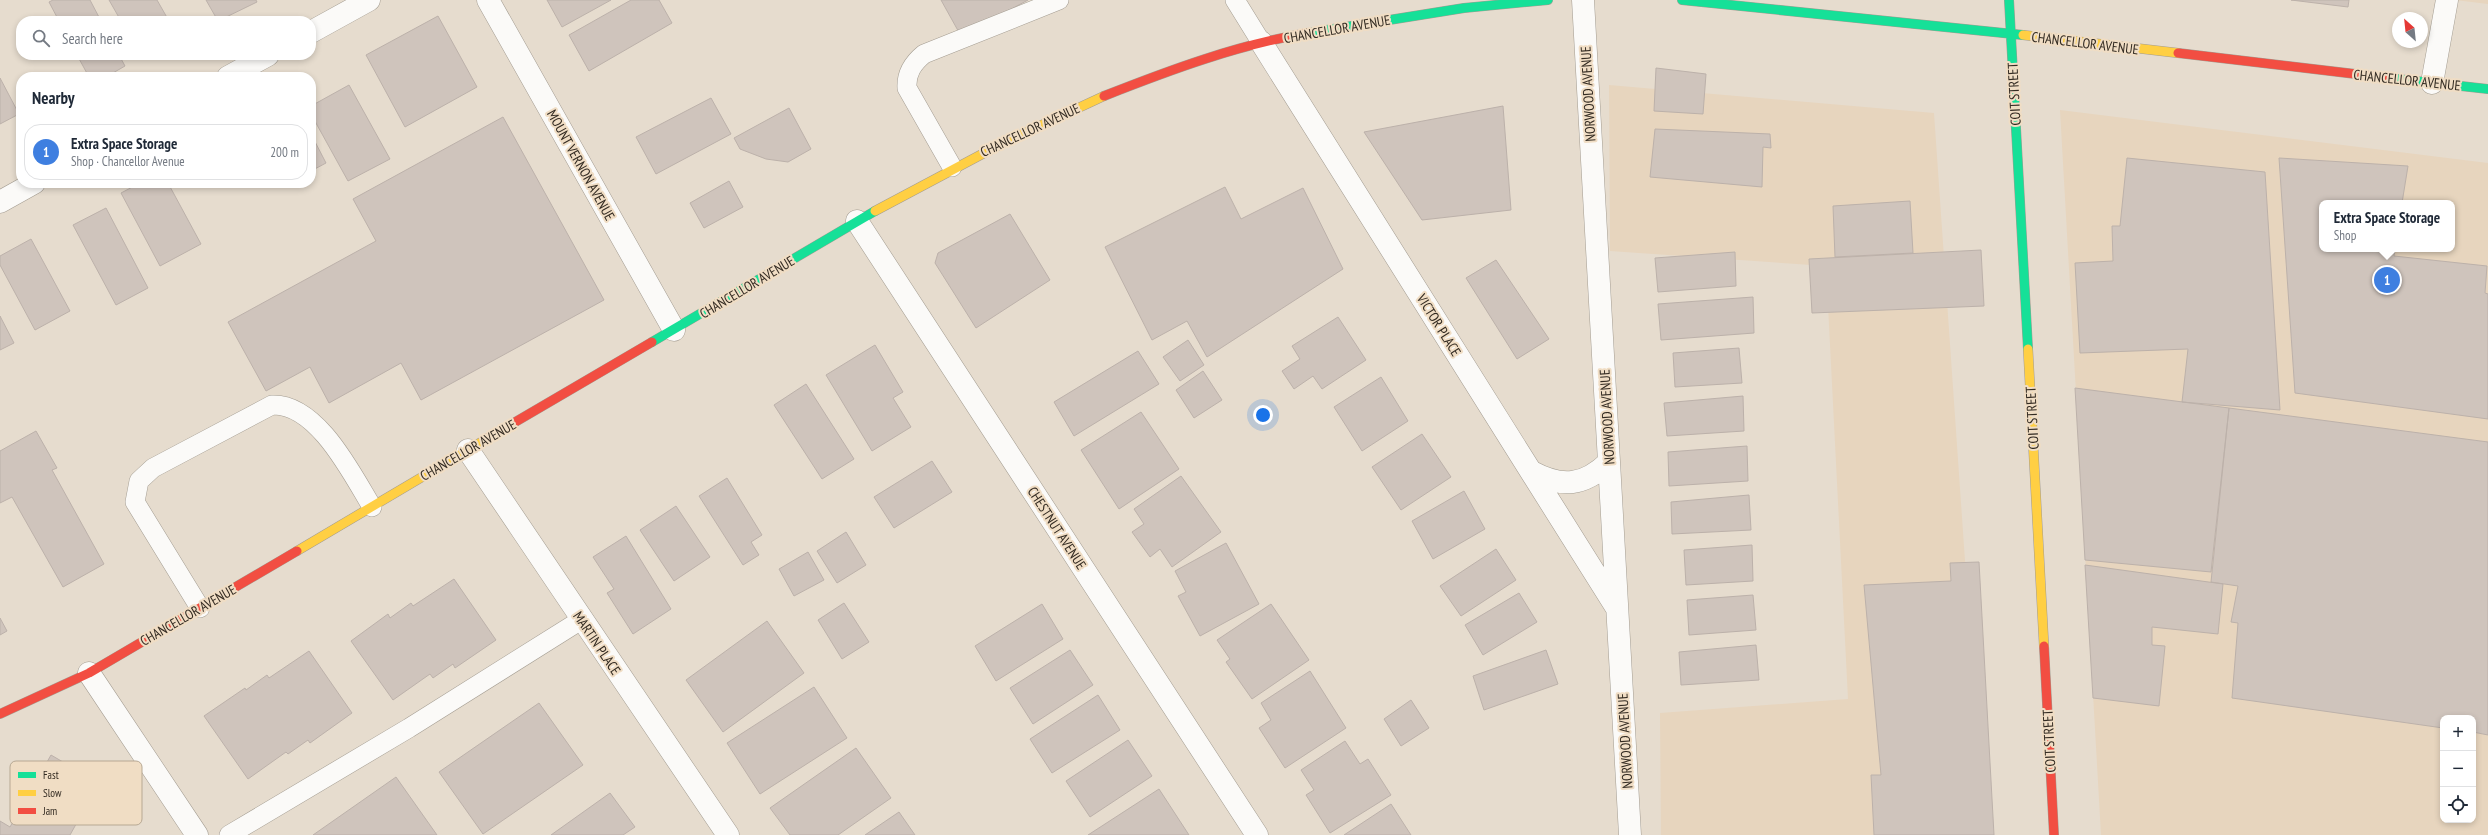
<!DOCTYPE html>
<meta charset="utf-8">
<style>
:root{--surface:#fff;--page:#f2f2f3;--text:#1f2937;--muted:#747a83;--line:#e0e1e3;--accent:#2563eb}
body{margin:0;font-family:"PT Sans Narrow",sans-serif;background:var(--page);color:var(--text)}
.controls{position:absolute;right:12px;bottom:12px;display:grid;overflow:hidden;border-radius:8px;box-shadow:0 2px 6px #0003}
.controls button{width:36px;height:36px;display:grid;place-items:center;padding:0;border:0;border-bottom:1px solid var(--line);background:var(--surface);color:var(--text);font:20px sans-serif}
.compass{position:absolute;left:2392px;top:12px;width:36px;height:36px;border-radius:50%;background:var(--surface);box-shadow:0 2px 6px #0003;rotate:333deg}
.you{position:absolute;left:1263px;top:415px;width:14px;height:14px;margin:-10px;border:3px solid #fff;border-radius:50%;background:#1a73e8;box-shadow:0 0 0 6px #1a73e833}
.badge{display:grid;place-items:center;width:26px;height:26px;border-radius:50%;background:var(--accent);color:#fff;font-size:13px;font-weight:700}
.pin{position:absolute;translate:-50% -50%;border:2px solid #fff;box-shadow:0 1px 4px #0006}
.popup{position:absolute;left:2319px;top:200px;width:136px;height:52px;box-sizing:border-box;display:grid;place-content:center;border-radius:8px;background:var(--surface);filter:drop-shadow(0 1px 3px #0005);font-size:13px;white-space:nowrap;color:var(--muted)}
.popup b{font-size:15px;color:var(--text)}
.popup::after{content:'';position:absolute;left:50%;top:100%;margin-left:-8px;border:8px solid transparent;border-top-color:var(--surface)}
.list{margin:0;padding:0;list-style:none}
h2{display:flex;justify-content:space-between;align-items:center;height:52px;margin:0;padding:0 16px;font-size:17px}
h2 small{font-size:13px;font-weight:400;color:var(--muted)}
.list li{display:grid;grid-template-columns:26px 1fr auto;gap:12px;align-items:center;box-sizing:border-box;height:56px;margin:0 8px 8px;padding:0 8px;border:1px solid var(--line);border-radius:16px}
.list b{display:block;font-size:15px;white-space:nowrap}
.list p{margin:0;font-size:13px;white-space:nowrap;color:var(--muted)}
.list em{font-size:13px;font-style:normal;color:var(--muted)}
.icon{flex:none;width:22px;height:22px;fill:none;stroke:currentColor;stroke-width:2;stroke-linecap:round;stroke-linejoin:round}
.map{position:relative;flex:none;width:2488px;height:835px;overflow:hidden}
.search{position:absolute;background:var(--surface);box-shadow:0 2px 6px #0003;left:16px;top:16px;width:300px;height:44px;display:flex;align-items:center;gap:10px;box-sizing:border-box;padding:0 14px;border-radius:16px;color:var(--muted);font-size:15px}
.panel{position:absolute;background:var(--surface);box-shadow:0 2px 6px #0003;left:16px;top:72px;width:300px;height:116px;border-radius:16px}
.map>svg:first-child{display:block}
.built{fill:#e7d5be;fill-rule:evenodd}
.building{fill:#cfc4bc;stroke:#bcb1aa}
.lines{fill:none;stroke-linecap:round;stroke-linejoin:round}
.lane-casing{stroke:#a39c91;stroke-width:20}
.street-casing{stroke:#a39c91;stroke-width:23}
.fast-casing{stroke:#a39c91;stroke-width:10}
.slow-casing{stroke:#a39c91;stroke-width:10}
.jam-casing{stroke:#a39c91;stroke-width:10}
.lane{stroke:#fbfaf8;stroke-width:19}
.street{stroke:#fbfaf8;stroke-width:22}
.fast{stroke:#16e098;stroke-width:9}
.slow{stroke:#ffcf43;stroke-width:9}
.jam{stroke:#f24e42;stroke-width:9}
.labels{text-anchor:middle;stroke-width:4;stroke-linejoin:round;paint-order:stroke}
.street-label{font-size:14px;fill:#332b22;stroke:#f0ddc4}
.key{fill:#f0ddc4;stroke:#b7a893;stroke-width:1}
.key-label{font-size:11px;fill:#332b22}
</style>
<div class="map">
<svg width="2488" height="835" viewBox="0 0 2488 835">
<rect width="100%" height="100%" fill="#e6dcce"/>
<path class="built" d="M 2455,0 L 2488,0 L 2488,4 Z
M 1609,85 L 1934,113 L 1984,835 L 1661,835 L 1660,713 L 1848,699 L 1826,266 L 1610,251 Z
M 2060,110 L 2488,163 L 2488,835 L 2101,835 ZM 2322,203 L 2452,203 L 2452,249 L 2322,249 ZM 2443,718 L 2473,718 L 2473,820 L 2443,820 Z"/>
<path class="building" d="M 53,0 L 90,0 L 101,21 L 59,21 L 49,2 Z
M 109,0 L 157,0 L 169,21 L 121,21 Z
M 206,0 L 256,0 L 257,2 L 218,21 Z
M 547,0 L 611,0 L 562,27 Z
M 631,0 L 659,0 L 672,23 L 589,71 L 569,35 Z
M 941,0 L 1028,0 L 961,36 Z
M 2291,0 L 2349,0 L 2348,7 Z
M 438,16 L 477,87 L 405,127 L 366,55 Z
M 77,55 L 119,55 L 125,66 L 106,77 L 89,77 Z
M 1656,68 L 1706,74 L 1703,114 L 1654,111 Z
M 0,78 L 19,114 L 0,124 Z
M 349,85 L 390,159 L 348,181 L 311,114 L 311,106 Z
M 711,98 L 731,134 L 656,174 L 636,137 Z
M 1503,106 L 1511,210 L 1422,220 L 1364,132 Z
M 789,108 L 811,149 L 788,162 L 766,159 L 740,149 L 734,138 Z
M 503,117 L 604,300 L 421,400 L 401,363 L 329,403 L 310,367 L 266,391 L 228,322 L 376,241 L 353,199 Z
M 1655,129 L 1770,134 L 1771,148 L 1763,147 L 1762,187 L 1650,177 Z
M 311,134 L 326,163 L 311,171 Z
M 2127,158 L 2265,172 L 2280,410 L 2182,402 L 2188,349 L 2080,353 L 2075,263 L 2113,261 L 2112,226 L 2120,226 Z
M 2279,158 L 2408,166 L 2402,203 L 2322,203 L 2322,249 L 2395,249 L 2394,256 L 2487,266 L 2485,293 L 2488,294 L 2488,419 L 2295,393 Z
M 729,181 L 743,207 L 704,228 L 690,203 Z
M 140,183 L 168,183 L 201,244 L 160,266 L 121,193 Z
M 1225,187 L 1241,219 L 1303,188 L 1343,269 L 1207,357 L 1187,321 L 1152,340 L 1105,247 Z
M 1910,201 L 1913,253 L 1835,257 L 1833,206 Z
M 106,208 L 148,288 L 116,305 L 73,225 Z
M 1010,214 L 1050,280 L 976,328 L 935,263 L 938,253 Z
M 31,239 L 70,311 L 35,330 L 0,265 L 0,256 Z
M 1981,250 L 1984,306 L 1812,313 L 1809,259 Z
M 1735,252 L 1736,286 L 1658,292 L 1655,258 Z
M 1496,260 L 1549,339 L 1517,359 L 1466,278 Z
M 1753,297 L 1754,333 L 1661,340 L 1658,304 Z
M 0,316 L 14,343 L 0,350 Z
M 1338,317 L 1366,360 L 1322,389 L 1313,376 L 1294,389 L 1282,371 L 1300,359 L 1292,346 Z
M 1188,340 L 1204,365 L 1180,381 L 1163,357 Z
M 875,345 L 903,392 L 893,398 L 911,427 L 872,451 L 826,375 Z
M 1739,348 L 1742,383 L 1675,387 L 1673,353 Z
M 1138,351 L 1159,384 L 1074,436 L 1054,402 Z
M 1203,371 L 1222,400 L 1194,418 L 1176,390 Z
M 1381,377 L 1408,421 L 1362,451 L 1334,407 Z
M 806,384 L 854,459 L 822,479 L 774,405 Z
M 2075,388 L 2229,408 L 2211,572 L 2085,560 Z
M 1743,396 L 1744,431 L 1667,436 L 1664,403 Z
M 2229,408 L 2488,442 L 2488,735 L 2473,732 L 2473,718 L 2443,718 L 2443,728 L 2232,698 L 2238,623 L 2231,622 L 2238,586 L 2211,582 Z
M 1141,412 L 1179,469 L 1119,509 L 1081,450 Z
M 36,431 L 57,468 L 52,470 L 104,564 L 63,587 L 12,497 L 0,503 L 0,451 Z
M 1422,434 L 1451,477 L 1401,510 L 1372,467 Z
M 1747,446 L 1748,481 L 1669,486 L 1668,452 Z
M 932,461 L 952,492 L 894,528 L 874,497 Z
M 1181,476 L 1221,532 L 1172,567 L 1160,549 L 1150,557 L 1132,532 L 1144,524 L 1134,509 Z
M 727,478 L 762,535 L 751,542 L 759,555 L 743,565 L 699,496 Z
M 1464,491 L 1485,529 L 1433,559 L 1412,521 Z
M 1749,495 L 1751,530 L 1672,534 L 1671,502 Z
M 676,506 L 710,557 L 674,581 L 640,530 Z
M 846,532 L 866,565 L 837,583 L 817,551 Z
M 626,536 L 671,609 L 633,634 L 607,593 L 614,589 L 593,557 Z
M 1226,543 L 1259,604 L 1200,636 L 1178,596 L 1186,592 L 1175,571 Z
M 1752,545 L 1753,581 L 1686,585 L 1684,550 Z
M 1496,549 L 1516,580 L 1461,616 L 1440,586 Z
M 808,552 L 824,580 L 794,596 L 779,569 Z
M 1979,562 L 1994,835 L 1874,835 L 1871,775 L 1881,775 L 1864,585 L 1951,581 L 1950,563 Z
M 2085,565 L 2223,584 L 2218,634 L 2152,627 L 2152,645 L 2165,646 L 2159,706 L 2093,698 Z
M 454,579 L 496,640 L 455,668 L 453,664 L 433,678 L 430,674 L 393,700 L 351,641 L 388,614 L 390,618 L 411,603 L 413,606 Z
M 1519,593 L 1537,622 L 1483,655 L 1465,625 Z
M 1753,595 L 1756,630 L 1689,635 L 1687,600 Z
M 844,603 L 869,642 L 842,659 L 818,620 Z
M 1042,604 L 1063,639 L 996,681 L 975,646 Z
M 1271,604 L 1309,660 L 1252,699 L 1226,662 L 1230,659 L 1217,640 Z
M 0,618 L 7,631 L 0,635 Z
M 767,621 L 804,673 L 723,732 L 686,680 Z
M 1756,645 L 1759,680 L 1681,685 L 1679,652 Z
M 1070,650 L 1093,685 L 1033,724 L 1010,688 Z
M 1546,650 L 1558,684 L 1484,710 L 1473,676 Z
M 309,651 L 352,713 L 310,743 L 308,740 L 288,754 L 286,752 L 248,779 L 204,716 L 245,688 L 246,690 L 267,675 L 269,678 Z
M 1310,671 L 1346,728 L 1285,768 L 1259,728 L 1271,720 L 1261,703 Z
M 814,687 L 847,738 L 760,794 L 727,743 Z
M 1098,695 L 1120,730 L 1052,773 L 1030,739 Z
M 1411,700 L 1429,728 L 1401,746 L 1384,719 Z
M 539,703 L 583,765 L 483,834 L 439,772 Z
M 1128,740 L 1152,776 L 1090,817 L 1066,781 Z
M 1345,741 L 1360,764 L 1368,759 L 1391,795 L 1330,833 L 1306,795 L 1314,790 L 1301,770 Z
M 856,748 L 891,798 L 838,835 L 790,835 L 770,808 Z
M 51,755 L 99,783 L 70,835 L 0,835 L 0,821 L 10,827 Z
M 396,777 L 437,835 L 313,835 Z
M 1159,789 L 1189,835 L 1088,835 Z
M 610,793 L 635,827 L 623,835 L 551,835 Z
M 1391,804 L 1411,835 L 1344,835 Z
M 899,812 L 915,835 L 865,835 Z"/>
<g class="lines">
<g class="lane-casing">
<path id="lane" d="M 1235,0 L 1261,42
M 952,167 L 907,88 C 906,73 913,63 924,54 L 1059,0
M 200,608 L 135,502 L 139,481 L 153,468 L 272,405 C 317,403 352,474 372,507
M 229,835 L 409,728 L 581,620"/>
</g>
<g class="street-casing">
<path id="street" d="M 488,0 L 674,330
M 1583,0 L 1630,835
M 311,32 L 369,0
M 1261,42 L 1616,607
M 228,77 L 268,55
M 2432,83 L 2447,0
M 0,202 L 34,183
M 857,221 L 1257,835
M 468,450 L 728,835
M 1532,472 C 1562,488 1584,486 1609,462
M 89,673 L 197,835"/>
</g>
<g class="fast-casing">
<path id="fast" d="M 1682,0 L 2023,35
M 2009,0 L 2028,349
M 1308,33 L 1464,8 L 1548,0
M 2389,78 L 2488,89
M 652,342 L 875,211"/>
</g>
<g class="slow-casing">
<path id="slow" d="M 2023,35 L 2178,53
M 875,211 L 1003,143 L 1104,96
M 2028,349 L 2044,646
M 297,551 L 488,438"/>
</g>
<g class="jam-casing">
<path id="jam" d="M 2178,53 L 2389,78
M 1104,96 C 1170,70 1237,45 1308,33
M 488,438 L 652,342
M 2044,646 L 2054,835
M 0,714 L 89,673 L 297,551"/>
</g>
<use href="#lane" class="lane"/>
<use href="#street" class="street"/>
<use href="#fast" class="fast"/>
<use href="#slow" class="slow"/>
<use href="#jam" class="jam"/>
</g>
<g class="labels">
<g class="street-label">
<text transform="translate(1337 29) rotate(-10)" y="5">CHANCELLOR AVENUE</text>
<text transform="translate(2085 43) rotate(7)" y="5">CHANCELLOR AVENUE</text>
<text transform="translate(2407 80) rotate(6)" y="5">CHANCELLOR AVENUE</text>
<text transform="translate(1588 94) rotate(-93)" y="5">NORWOOD AVENUE</text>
<text transform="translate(2014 94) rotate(-93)" y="5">COIT STREET</text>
<text transform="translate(1030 130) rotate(-25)" y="5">CHANCELLOR AVENUE</text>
<text transform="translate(581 165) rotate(61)" y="5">MOUNT VERNON AVENUE</text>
<text transform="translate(747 287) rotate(-31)" y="5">CHANCELLOR AVENUE</text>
<text transform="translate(1439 325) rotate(58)" y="5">VICTOR PLACE</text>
<text transform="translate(1607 417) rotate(-93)" y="5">NORWOOD AVENUE</text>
<text transform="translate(2032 418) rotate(-93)" y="5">COIT STREET</text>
<text transform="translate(468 450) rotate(-30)" y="5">CHANCELLOR AVENUE</text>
<text transform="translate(1057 528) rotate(57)" y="5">CHESTNUT AVENUE</text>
<text transform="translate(188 615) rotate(-30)" y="5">CHANCELLOR AVENUE</text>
<text transform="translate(597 643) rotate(56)" y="5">MARTIN PLACE</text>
<text transform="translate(1625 741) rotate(-93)" y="5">NORWOOD AVENUE</text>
<text transform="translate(2049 741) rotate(-93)" y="5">COIT STREET</text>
</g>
</g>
<rect x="10" y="761" width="132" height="64" rx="6" class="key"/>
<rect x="18" y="772" width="18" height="6" fill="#16e098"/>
<rect x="18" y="790" width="18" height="6" fill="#ffcf43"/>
<rect x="18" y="808" width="18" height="6" fill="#f24e42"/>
<g class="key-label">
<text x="43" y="779">Fast</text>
<text x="43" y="797">Slow</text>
<text x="43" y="815">Jam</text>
</g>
</svg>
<div class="controls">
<button>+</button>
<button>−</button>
<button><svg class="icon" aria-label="locate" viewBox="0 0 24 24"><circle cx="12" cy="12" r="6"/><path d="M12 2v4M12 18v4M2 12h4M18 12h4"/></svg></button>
</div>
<svg class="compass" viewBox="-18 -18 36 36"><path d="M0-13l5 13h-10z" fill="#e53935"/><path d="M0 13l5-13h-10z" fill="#747a83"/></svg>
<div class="you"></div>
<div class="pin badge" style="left:2387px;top:280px;background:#3f7fe0">1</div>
<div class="popup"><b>Extra Space Storage</b>Shop</div>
<div class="search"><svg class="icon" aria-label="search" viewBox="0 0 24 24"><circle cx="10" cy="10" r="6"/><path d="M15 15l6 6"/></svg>Search here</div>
<section class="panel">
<h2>Nearby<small></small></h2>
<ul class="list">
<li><span class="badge" style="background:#3f7fe0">1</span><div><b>Extra Space Storage</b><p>Shop · Chancellor Avenue</p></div><em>200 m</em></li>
</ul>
</section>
</div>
